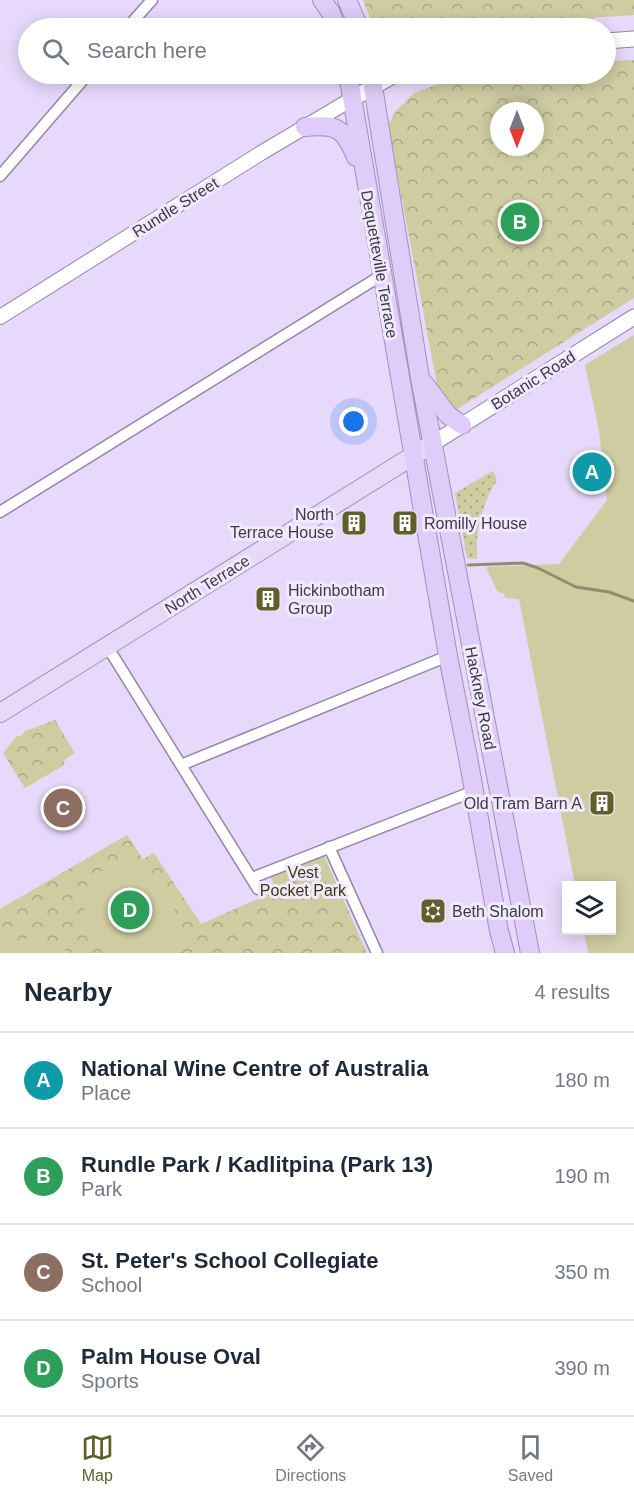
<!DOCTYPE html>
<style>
:root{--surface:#fff;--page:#f2f2f3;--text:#1f2937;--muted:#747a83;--line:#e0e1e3;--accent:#625e2b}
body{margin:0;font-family:Arial,sans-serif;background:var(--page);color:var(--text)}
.controls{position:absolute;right:18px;bottom:18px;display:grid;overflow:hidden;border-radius:0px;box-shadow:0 3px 15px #0003}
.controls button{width:54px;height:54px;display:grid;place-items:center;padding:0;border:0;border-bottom:2px solid var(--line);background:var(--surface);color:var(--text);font:30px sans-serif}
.compass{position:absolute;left:490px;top:102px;width:54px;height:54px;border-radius:50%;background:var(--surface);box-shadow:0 3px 15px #0003;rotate:180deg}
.you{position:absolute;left:354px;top:422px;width:21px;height:21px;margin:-15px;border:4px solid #fff;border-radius:50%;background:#1a73e8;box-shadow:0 0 0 9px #1a73e833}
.badge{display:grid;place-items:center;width:39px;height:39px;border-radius:50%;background:var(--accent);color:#fff;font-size:20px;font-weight:700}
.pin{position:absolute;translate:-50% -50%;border:3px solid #fff;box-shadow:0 2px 6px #0006}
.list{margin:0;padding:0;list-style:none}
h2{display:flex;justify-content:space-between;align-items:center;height:78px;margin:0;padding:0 24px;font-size:26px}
h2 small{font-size:20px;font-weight:400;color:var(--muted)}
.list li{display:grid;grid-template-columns:39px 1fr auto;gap:18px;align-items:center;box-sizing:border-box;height:96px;padding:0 24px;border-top:2px solid var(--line)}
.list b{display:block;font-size:22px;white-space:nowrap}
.list p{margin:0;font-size:20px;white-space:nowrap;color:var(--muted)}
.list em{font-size:20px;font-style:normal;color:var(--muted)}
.icon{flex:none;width:33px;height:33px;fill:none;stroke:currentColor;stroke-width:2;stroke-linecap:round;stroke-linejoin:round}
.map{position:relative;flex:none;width:634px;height:953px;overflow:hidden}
.search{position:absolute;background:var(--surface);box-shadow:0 3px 15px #0003;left:18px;right:18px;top:18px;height:66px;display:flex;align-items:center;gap:15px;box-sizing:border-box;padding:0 21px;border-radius:33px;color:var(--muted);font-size:22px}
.sheet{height:462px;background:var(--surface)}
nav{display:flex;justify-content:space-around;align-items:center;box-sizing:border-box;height:84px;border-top:2px solid var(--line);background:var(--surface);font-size:16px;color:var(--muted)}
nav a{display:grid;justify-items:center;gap:3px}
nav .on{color:var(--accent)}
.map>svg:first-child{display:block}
.grass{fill:url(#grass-dots)}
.park{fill:url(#park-crowns);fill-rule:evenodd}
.garden{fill:#cfcca2}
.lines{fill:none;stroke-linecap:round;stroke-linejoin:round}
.stream{stroke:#908c6e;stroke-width:3}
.minor-casing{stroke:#9386a5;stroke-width:13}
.tertiary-casing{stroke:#9386a5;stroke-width:16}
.secondary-casing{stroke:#9386a5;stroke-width:17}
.primary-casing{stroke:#a291b9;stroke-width:20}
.trunk-casing{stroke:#a291b9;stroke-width:20}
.minor{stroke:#fff;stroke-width:10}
.tertiary{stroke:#fff;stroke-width:14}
.secondary{stroke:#fff;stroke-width:15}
.primary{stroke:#e7d9fa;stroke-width:18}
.trunk{stroke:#dfccf8;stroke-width:18}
.labels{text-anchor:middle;stroke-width:6;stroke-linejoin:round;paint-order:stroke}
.street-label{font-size:16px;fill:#3f3a47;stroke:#f1e9fd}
.poi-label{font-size:16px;fill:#3f3a47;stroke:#f1e9fd;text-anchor:start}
.park-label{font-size:16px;fill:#3d3a13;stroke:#f1e9fd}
</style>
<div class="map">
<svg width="634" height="953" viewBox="0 0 634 953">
<defs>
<pattern id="grass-dots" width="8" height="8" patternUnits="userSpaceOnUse" patternTransform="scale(1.5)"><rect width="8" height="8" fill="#cfcca2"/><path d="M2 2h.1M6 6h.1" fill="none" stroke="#a9a786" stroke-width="1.8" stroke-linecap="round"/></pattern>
<pattern id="park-crowns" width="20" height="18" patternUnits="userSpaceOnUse" patternTransform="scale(1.5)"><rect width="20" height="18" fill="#cfcca2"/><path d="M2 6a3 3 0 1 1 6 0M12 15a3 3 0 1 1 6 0" fill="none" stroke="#a9a786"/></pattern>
</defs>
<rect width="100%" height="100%" fill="#e7d9fb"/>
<path class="grass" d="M 493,471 L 497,480 C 482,503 475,532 477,559 L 467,558 L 455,493 Z"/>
<path class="park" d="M 363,0 L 634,0 L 634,15 L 440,28 L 374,28 Z
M 634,60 L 634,298 L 454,411 L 443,398 L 437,385 L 388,125 L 396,111 L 414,93 L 465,74 L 606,74 L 606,61 ZM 499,111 L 535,111 L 535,147 L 499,147 Z
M 55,720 L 75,753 L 65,759 L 63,766 L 25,788 L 3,753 L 17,736 L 21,736 L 25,731 Z
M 127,835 L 143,859 L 154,853 L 201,924 L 276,891 L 270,875 L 323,853 L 367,953 L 0,953 L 0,909 Z"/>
<path class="garden" d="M 634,335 L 634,953 L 588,953 L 584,931 L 612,930 L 612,886 L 575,885 L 519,599 L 505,598 L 504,594 L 497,591 L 486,567 L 559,564 L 607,500 L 599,431 L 585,365 Z
M 132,865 L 157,877 L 178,916 L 182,938 L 178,953 L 108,953 L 92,928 L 82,904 L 89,879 L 108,867 Z
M 35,937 L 64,949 L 67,953 L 0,953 L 0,949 L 11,942 Z"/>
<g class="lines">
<path class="stream" d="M 468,565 L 523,563 L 538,568 L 576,587 L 609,592 L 634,601"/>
<g class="minor-casing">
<path id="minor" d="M 127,28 L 152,0
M 0,176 L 88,74
M 0,512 L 382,275
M 107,646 L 258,889
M 181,765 L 448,656
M 329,847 L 377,953
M 252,878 L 474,791"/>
</g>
<g class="tertiary-casing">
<path id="tertiary" d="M 0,317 L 261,153 L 352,99"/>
</g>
<g class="secondary-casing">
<path id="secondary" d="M 606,41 L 634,39
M 352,99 L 396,74
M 432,444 L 634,317"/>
</g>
<g class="primary-casing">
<path id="primary" d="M 0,713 L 432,444"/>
</g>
<g class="trunk-casing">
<path id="trunk" d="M 322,0 L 331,13 L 336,28
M 347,0 L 359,28
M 348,74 L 448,656 L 469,763 L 499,931 L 505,953
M 371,74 L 420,378 L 530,953
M 305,127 C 337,124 344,128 356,157
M 423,382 L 448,415 L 462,425"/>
</g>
<use href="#minor" class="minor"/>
<use href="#tertiary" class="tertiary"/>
<use href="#secondary" class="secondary"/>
<use href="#primary" class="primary"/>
<use href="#trunk" class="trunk"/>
</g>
<defs>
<g id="building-square" transform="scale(1.35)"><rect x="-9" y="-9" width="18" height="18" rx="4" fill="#625e2b" stroke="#f1e9fd"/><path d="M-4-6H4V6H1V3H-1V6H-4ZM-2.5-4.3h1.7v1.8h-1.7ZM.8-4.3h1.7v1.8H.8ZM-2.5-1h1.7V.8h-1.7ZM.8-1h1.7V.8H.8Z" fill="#fff"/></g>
<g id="synagogue-square" transform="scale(1.35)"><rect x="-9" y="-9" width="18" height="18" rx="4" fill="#625e2b" stroke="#f1e9fd"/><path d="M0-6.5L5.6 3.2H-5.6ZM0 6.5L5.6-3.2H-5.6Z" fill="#fff"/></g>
</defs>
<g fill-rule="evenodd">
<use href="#building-square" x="354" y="523"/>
<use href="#building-square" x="405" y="523"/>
<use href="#building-square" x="268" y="599"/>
<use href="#building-square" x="602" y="803"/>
<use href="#synagogue-square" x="433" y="911"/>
</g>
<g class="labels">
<g class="street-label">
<text transform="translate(175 207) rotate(-32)" y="6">Rundle Street</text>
<text transform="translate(380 264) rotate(80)" y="6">Dequetteville Terrace</text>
<text transform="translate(533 380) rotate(-32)" y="6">Botanic Road</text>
<text transform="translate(207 584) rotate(-32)" y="6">North Terrace</text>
<text transform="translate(481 698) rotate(79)" y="6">Hackney Road</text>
</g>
<g class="poi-label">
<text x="334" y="520" text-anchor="end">North<tspan x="334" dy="18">Terrace House</tspan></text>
<text x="424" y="529">Romilly House</text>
<text x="288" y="596">Hickinbotham<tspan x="288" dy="18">Group</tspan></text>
<text x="582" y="809" text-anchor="end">Old Tram Barn A</text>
<text x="452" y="917">Beth Shalom</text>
</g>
<g class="park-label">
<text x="303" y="878">Vest<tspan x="303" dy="18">Pocket Park</tspan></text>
</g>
</g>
</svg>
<div class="controls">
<button><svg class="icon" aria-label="layers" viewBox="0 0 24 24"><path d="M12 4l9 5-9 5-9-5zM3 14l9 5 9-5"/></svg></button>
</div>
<svg class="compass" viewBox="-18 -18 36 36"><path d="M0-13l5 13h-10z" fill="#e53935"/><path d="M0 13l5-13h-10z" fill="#747a83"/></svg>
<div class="you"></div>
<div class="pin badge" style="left:592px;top:472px;background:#0f9aa8">A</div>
<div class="pin badge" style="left:520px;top:222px;background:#2e9e5b">B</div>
<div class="pin badge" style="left:63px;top:808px;background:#8d6e63">C</div>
<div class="pin badge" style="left:130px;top:910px;background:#2e9e5b">D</div>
<div class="search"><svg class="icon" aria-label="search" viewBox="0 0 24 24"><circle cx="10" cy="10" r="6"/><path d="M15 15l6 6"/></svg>Search here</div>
</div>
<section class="sheet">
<h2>Nearby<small>4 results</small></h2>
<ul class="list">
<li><span class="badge" style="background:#0f9aa8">A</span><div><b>National Wine Centre of Australia</b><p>Place</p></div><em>180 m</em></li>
<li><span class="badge" style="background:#2e9e5b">B</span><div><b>Rundle Park / Kadlitpina (Park 13)</b><p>Park</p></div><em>190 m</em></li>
<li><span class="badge" style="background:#8d6e63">C</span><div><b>St. Peter's School Collegiate</b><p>School</p></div><em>350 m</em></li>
<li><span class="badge" style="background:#2e9e5b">D</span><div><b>Palm House Oval</b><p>Sports</p></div><em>390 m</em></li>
</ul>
</section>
<nav>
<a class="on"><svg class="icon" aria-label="map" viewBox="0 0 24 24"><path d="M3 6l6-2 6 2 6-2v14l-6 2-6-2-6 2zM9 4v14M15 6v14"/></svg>Map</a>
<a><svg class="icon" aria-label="directions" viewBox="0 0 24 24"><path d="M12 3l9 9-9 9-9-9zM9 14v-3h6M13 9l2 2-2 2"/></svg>Directions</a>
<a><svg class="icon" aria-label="saved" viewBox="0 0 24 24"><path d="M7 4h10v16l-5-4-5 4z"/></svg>Saved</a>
</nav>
